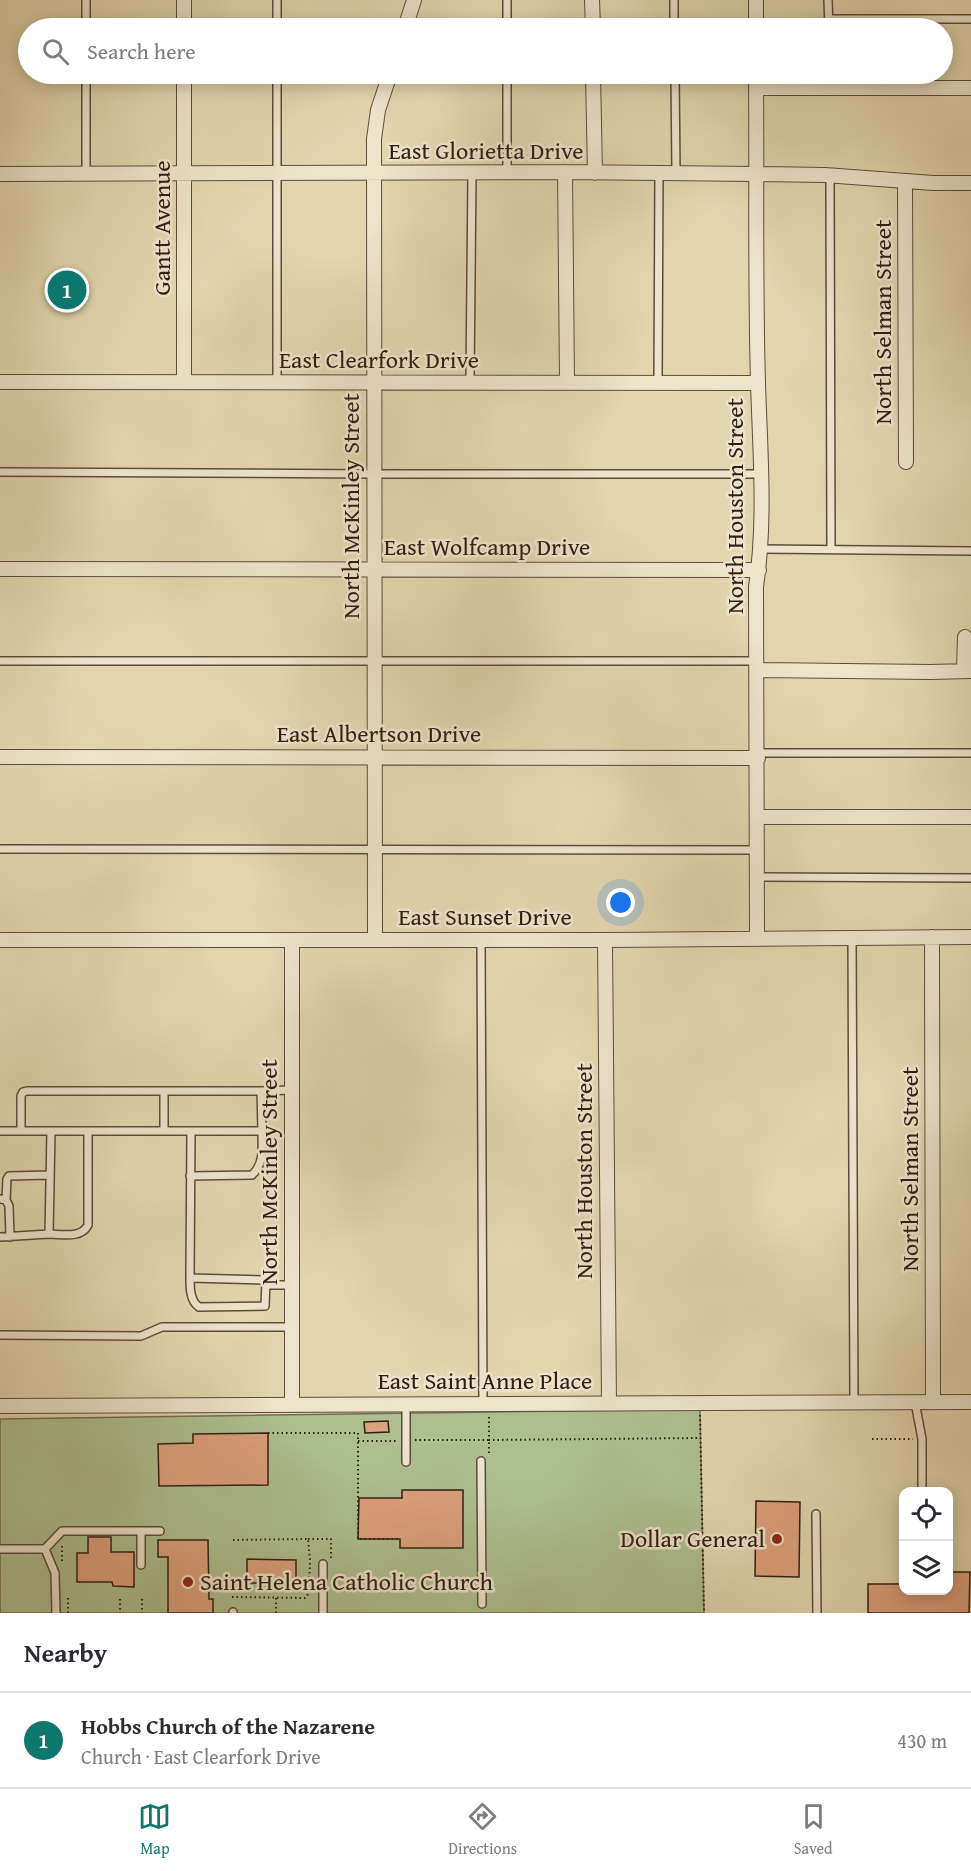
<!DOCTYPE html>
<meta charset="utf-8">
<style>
:root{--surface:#fff;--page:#f7f7f7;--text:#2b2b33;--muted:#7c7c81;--line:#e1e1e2;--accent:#0f766e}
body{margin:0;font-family:"Gentium Book Plus",serif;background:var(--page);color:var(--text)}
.controls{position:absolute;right:18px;bottom:18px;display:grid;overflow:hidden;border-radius:12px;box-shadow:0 3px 15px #0003}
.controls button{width:54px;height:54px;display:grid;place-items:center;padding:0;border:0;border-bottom:2px solid var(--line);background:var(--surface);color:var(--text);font:30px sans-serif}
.you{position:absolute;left:621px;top:903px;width:21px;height:21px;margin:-15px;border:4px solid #fff;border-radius:50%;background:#1a73e8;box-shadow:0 0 0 9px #1a73e833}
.badge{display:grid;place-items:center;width:39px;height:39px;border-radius:50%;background:var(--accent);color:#fff;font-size:20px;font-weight:700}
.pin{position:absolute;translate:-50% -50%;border:3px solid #fff;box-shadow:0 2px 6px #0006}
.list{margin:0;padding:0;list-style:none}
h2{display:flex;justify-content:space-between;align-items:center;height:78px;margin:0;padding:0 24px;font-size:26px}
h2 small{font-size:20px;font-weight:400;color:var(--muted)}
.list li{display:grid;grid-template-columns:39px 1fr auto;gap:18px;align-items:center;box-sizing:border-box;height:96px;padding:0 24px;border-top:2px solid var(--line)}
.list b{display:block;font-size:22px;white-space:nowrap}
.list p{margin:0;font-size:20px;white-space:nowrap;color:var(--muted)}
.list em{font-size:20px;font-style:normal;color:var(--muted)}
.icon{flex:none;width:33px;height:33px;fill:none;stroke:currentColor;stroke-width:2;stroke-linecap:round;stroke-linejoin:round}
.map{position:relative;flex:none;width:971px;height:1613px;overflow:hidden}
.search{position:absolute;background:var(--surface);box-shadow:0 3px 15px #0003;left:18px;right:18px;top:18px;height:66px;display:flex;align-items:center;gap:15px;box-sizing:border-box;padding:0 21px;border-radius:33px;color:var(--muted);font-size:22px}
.sheet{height:174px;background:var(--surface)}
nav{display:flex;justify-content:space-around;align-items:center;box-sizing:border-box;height:84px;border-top:2px solid var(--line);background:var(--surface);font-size:16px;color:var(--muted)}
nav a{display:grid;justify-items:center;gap:3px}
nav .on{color:var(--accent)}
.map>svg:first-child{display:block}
.green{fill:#adbf8f;stroke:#706e51;stroke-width:1.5}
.building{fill:#dca17d;stroke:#321e13;stroke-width:1.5}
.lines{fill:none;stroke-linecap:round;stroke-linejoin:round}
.service-casing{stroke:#5e4c3a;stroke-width:10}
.minor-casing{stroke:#5e4c3a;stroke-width:16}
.path{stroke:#321e13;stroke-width:2;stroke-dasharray:1.5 3;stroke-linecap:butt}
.service{stroke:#ece4cb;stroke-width:7}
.minor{stroke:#ece4cb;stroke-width:14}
.poi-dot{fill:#8f2418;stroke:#ece4cb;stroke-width:2}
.labels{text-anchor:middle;stroke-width:5;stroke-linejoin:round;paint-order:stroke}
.street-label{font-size:24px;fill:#321e13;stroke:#ece4cb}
.poi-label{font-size:24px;fill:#321e13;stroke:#ece4cb;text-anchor:end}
</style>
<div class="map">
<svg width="971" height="1613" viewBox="0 0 971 1613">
<rect width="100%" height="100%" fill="#e2d6af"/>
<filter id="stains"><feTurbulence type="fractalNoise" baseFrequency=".00333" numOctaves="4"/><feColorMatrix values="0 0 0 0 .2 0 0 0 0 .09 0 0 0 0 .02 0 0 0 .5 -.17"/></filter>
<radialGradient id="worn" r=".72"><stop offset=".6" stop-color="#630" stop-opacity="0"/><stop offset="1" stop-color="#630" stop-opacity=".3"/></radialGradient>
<path class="green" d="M 700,1409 L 704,1613 L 0,1613 L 0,1419 Z"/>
<path class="building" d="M 388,1421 L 389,1432 L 365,1433 L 364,1422 Z
M 268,1433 L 268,1485 L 159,1486 L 158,1444 L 193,1443 L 193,1434 Z
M 402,1490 L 463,1490 L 463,1548 L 400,1548 L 400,1539 L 358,1539 L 359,1498 L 402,1498 Z
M 756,1501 L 800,1502 L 799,1577 L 755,1576 Z
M 88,1537 L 111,1537 L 111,1552 L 134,1552 L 134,1587 L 113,1586 L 112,1582 L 77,1582 L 77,1553 L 88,1553 Z
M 158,1540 L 208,1540 L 209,1599 L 213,1599 L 213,1613 L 168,1613 L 168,1557 L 158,1557 Z
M 247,1559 L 296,1560 L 296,1583 L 247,1583 Z
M 948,1572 L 970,1572 L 969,1613 L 868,1613 L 868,1584 L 903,1584 L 903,1590 L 948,1590 Z"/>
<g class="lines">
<g class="service-casing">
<path id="service" d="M 86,0 L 86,28
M 674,0 L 674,28
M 828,0 L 829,28
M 829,19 L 971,19
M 277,28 L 277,0
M 507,28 L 507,0
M 86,74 L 86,173
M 277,74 L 277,382
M 675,74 L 676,173
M 828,88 L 828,74
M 507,173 L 507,74
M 830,175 L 831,549
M 470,382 L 472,173
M 658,382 L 659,173
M 0,472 L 374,474 L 762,474
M 761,549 L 971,551
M 0,661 L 756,661
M 758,753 L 971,753
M 0,849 L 757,850
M 757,877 L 971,878
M 852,937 L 854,1402
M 481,940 L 483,1403
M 164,1091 L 164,1131
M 261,1091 L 292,1090
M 0,1131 L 262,1131 L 261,1091 L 27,1091 L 23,1092 L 21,1096 L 21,1131
M 51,1131 L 49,1234 C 62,1234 81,1239 88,1225 L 88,1131
M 190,1176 L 252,1175 C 265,1163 262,1147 262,1131
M 0,1199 L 6,1200 L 7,1179 L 9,1176 L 50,1175
M 6,1200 L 9,1206 L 10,1237
M 0,1237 L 49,1234
M 190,1278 L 263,1280 L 266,1281 L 265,1306 L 199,1307 C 190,1301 190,1288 190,1278 L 191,1131
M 266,1285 L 291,1285
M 0,1335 L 141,1336 L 162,1327 L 291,1327
M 915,1402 L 922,1439 L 922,1492
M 481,1461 L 482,1604
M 406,1462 L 406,1404
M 816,1514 L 817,1613
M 0,1549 L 45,1549 L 62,1531 L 160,1531
M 45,1549 L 55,1573 L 56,1613
M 323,1564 L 323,1613
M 141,1565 L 141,1531
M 233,1613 L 233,1612"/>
</g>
<g class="minor-casing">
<path id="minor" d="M 184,0 L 184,28
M 592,0 L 593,28
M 756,0 L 756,28
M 405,28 L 414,0
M 184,74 L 184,382
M 593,74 L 595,173
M 756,74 C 757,177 755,280 758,383 C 760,451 766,519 756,587 L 757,938
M 757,88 L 971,88
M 565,172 L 567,381
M 0,174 L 565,172 L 756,174 L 825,175 L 933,183 L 971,183
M 905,181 L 906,462
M 0,382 L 758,383
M 0,569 L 759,570
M 757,670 L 930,672 L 971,671
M 964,670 L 965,637
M 0,757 L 758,758
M 757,817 L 971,817
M 932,937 L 933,1402
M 0,940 L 605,940 L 971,937
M 375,940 L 374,139 L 378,110 L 390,74
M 605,940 L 609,1403
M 292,1404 L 292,940
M 0,1406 L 971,1402"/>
</g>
<path class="path" d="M 700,1415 L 704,1613
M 489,1417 L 489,1440 L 700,1438
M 268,1433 L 358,1433 L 358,1539 L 400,1539
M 872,1439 L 913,1439
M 415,1440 L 489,1440 L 489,1456
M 358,1441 L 397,1441
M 308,1539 L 331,1539 L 331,1559
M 62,1561 L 62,1546
M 232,1597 L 305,1598 L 309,1593 L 310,1560 L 308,1539 L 232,1540
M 276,1598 L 276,1613
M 120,1599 L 120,1613
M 142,1599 L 142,1613
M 68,1613 L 68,1598"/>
<use href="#service" class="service"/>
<use href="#minor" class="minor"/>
</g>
<g class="poi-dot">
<circle cx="777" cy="1539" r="6"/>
<circle cx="188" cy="1582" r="6"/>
</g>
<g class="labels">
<g class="street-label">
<text x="486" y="159">East Glorietta Drive</text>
<text transform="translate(162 228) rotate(-90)" y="8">Gantt Avenue</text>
<text transform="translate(883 322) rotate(-90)" y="8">North Selman Street</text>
<text x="379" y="368">East Clearfork Drive</text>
<text transform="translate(351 506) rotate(-90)" y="8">North McKinley Street</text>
<text transform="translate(735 506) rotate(-90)" y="8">North Houston Street</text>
<text x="487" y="555">East Wolfcamp Drive</text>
<text x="379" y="742">East Albertson Drive</text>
<text x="485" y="925">East Sunset Drive</text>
<text transform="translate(910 1169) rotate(-90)" y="8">North Selman Street</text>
<text transform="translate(584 1171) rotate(-90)" y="8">North Houston Street</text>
<text transform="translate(269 1172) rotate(-90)" y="8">North McKinley Street</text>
<text x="485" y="1389">East Saint Anne Place</text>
</g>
<g class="poi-label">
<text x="765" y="1547">Dollar General</text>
<text x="200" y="1590" text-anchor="start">Saint Helena Catholic Church</text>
</g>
</g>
<rect width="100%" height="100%" filter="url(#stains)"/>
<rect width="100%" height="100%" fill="url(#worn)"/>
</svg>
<div class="controls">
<button><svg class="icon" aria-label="locate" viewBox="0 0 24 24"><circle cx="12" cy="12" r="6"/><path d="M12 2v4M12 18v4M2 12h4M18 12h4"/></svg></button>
<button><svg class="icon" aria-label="layers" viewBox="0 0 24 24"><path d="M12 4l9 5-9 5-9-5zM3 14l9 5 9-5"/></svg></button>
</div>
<div class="you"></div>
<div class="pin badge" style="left:67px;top:290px">1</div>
<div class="search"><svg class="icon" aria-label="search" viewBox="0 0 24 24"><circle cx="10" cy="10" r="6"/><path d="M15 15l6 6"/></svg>Search here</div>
</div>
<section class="sheet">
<h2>Nearby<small></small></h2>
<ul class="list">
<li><span class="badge">1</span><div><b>Hobbs Church of the Nazarene</b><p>Church · East Clearfork Drive</p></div><em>430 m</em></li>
</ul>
</section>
<nav>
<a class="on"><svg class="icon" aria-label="map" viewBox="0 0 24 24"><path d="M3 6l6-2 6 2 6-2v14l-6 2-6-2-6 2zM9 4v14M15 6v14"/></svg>Map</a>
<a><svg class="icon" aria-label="directions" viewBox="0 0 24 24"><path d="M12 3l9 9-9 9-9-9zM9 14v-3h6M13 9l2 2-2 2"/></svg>Directions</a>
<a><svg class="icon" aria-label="saved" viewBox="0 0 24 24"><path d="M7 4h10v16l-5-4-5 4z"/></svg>Saved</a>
</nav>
